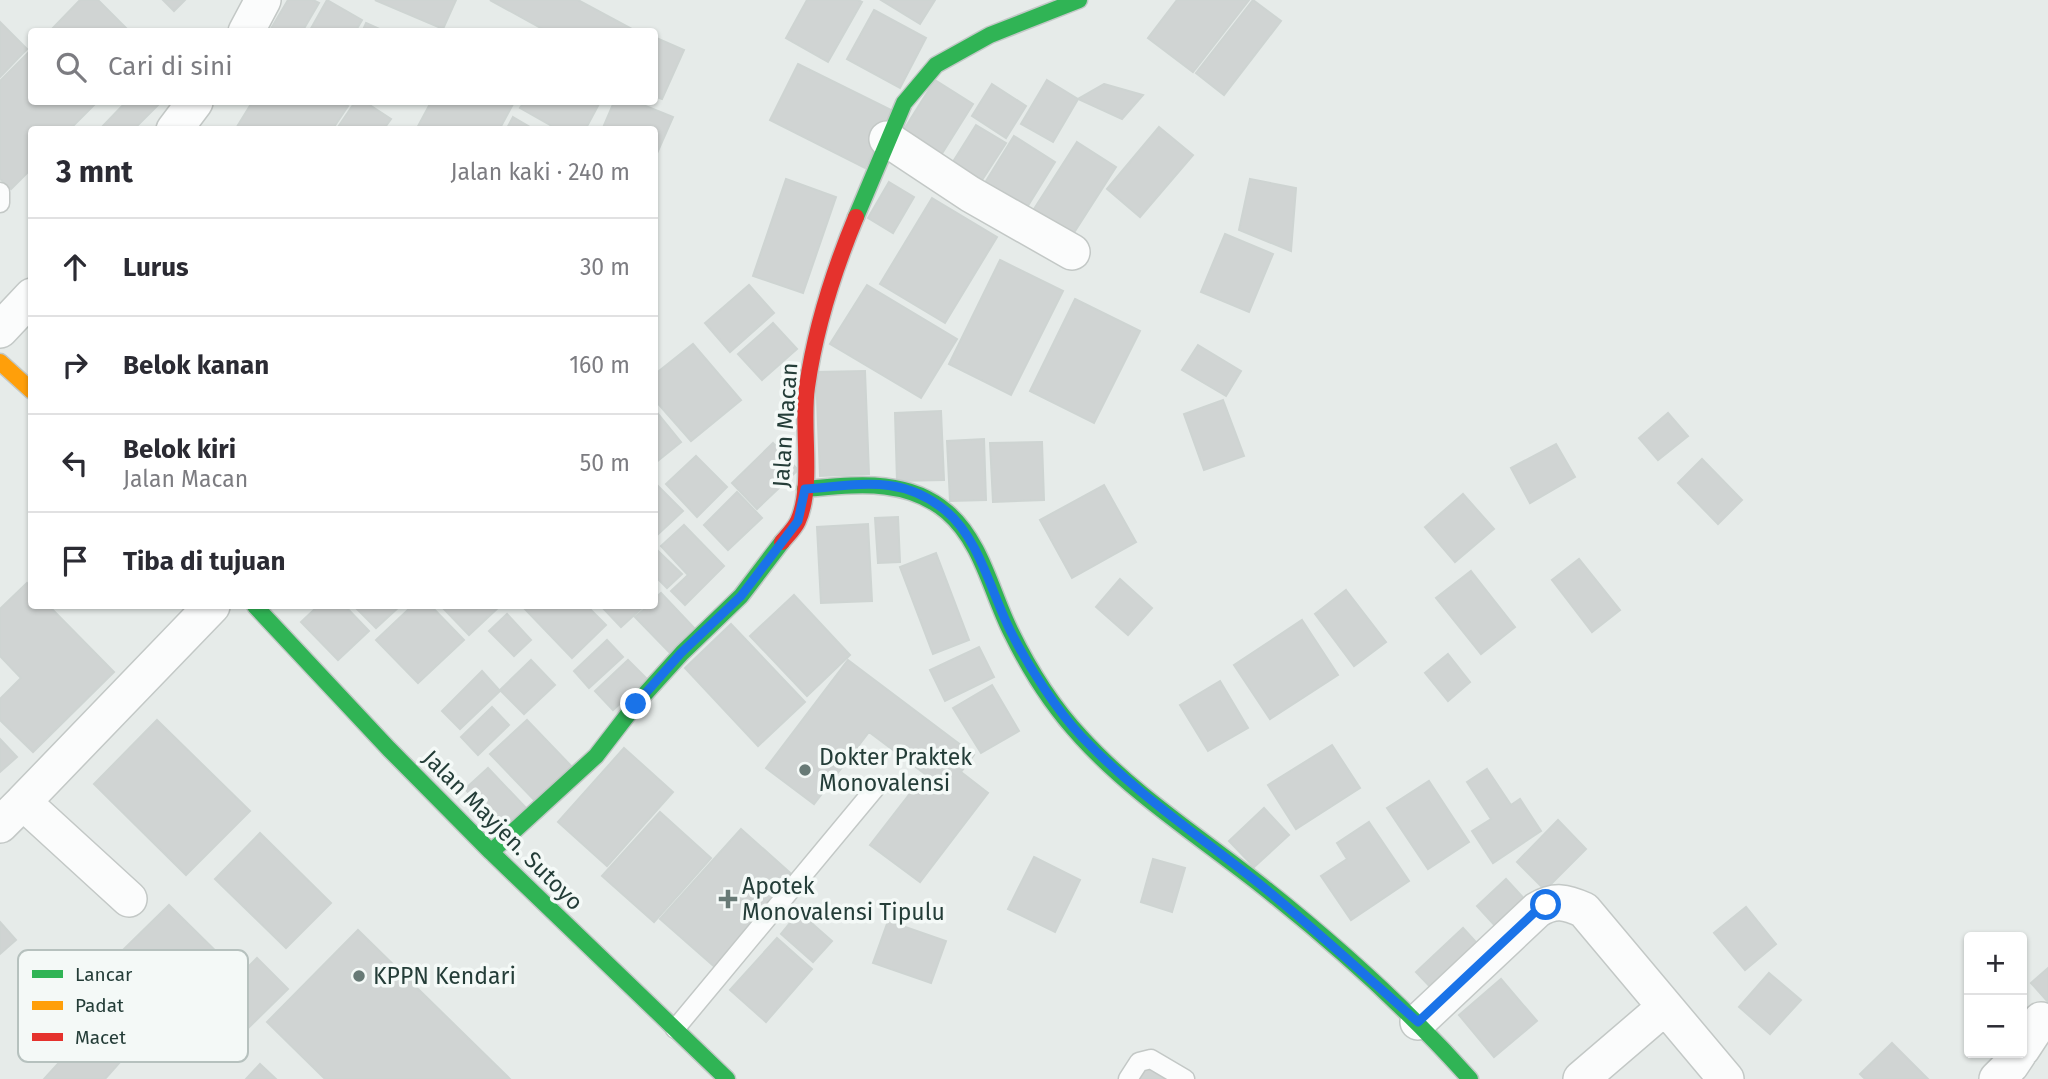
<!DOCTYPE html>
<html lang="id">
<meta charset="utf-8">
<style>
:root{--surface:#fff;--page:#f2f2f3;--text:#2b2b33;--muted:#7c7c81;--line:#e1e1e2}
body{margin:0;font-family:"Fira Sans",sans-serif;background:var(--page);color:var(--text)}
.controls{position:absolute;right:21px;bottom:21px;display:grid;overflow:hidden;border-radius:7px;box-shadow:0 2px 5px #0004}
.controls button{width:63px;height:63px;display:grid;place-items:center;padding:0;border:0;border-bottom:2px solid var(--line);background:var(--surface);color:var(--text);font:35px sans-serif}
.stop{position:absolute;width:21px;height:21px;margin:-16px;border:5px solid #1a73e8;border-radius:50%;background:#fff}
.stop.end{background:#1a73e8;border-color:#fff;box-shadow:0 2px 7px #0008}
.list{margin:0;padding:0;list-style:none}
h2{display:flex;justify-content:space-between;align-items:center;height:91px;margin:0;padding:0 28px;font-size:30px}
h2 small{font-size:23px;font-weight:400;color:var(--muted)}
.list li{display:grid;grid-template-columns:46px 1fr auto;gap:21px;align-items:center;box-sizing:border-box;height:98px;padding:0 28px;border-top:2px solid var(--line)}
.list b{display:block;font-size:26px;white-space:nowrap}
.list p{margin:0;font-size:23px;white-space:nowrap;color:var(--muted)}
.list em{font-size:23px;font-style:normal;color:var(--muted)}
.icon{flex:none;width:38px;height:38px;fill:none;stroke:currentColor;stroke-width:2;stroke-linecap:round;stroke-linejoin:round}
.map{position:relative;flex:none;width:2048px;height:1079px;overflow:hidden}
.search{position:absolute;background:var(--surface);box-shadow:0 2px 5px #0004;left:28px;top:28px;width:630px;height:77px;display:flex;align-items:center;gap:18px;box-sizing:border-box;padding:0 24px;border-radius:7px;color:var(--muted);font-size:26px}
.panel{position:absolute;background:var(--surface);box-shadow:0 2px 5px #0004;left:28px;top:126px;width:630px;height:483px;border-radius:7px}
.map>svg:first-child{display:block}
.building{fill:#d0d4d3;stroke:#ced4d2;stroke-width:2}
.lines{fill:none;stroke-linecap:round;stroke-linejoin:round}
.lane-casing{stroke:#c3c8c6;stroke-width:21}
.street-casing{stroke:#c3c8c6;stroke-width:38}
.fast-casing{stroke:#c2c8c6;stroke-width:19}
.slow-casing{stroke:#c2c8c6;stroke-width:19}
.jam-casing{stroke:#c2c8c6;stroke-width:19}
.lane{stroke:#fbfcfc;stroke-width:18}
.street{stroke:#fbfcfc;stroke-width:35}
.fast{stroke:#30b455;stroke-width:16}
.slow{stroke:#ff9f0a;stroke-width:16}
.jam{stroke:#e5322d;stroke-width:16}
.route{stroke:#1a73e8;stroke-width:9}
.poi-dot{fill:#687a76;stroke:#f4f9f7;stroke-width:2.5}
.labels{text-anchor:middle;stroke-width:7;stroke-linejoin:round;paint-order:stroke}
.street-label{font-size:23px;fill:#243d38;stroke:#f4f9f7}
.poi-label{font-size:23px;fill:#243d38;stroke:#f4f9f7;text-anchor:start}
.key{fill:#f4f9f7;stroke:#b6c1be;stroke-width:2}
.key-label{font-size:19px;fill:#243d38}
</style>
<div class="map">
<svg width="2048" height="1079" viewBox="0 0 2048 1079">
<rect width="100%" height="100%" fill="#e6ebe9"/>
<path class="building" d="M 80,0 L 98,0 L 130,32 L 49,32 Z
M 163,0 L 185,0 L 174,11 Z
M 288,0 L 313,0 L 319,3 L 302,32 L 269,32 Z
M 327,0 L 362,20 L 355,32 L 309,32 Z
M 375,0 L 456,0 L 443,29 Z
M 490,0 L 578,0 L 634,30 L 548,32 Z
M 807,0 L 858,0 L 862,2 L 828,62 L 786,38 Z
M 881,0 L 935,0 L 920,24 Z
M 1177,0 L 1249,0 L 1193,72 L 1148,38 Z
M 1253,0 L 1281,21 L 1224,95 L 1196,73 Z
M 874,10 L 926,38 L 900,88 L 847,59 Z
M 0,22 L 27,49 L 0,77 Z
M 366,23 L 386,32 L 362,32 Z
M 654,37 L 684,50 L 662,99 L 654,96 Z
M 32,49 L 32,102 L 97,102 L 69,130 L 32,130 L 32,168 L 11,189 L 0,179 L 0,81 Z
M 798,64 L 893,111 L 865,168 L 770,120 Z
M 935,80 L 973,104 L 936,163 L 898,139 Z
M 1047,80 L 1078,99 L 1053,142 L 1021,124 Z
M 992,84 L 1026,106 L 1006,138 L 972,116 Z
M 1104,84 L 1143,95 L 1122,119 L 1078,99 Z
M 126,102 L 161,102 L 133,130 L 99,130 Z
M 247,102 L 341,102 L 348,106 L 332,130 L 235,130 L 251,104 Z
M 355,102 L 365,102 L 391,119 L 383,130 L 336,130 Z
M 431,102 L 508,102 L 513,104 L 499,130 L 416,130 Z
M 524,102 L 600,102 L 585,130 L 559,130 L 520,108 Z
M 614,102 L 636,102 L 673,117 L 654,160 L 654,130 L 602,130 Z
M 513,117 L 535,130 L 506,130 Z
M 976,125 L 1006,143 L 975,191 L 946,173 Z
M 1159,127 L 1193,155 L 1140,217 L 1107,189 Z
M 1014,136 L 1055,162 L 1024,212 L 983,186 Z
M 1077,142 L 1116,167 L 1066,245 L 1027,220 Z
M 786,179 L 836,197 L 803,293 L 753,276 Z
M 1250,179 L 1296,188 L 1291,251 L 1239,230 Z
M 889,182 L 914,197 L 893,233 L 868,218 Z
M 932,198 L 997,237 L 945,323 L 880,284 Z
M 1225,234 L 1273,254 L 1249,312 L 1201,292 Z
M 1000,260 L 1063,291 L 1011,395 L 949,364 Z
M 749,285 L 774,313 L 730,352 L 705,323 Z
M 867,285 L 957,339 L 921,398 L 830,344 Z
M 1075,299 L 1140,331 L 1094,423 L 1030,391 Z
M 773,323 L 797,349 L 762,380 L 738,354 Z
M 693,344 L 741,400 L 691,441 L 654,399 L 654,375 Z
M 1198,345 L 1241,371 L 1226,396 L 1182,370 Z
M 865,371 L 869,474 L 820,476 L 816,372 Z
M 1223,400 L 1244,456 L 1204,470 L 1184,414 Z
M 654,409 L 681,442 L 654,464 Z
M 941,411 L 944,480 L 897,481 L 895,413 Z
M 1668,413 L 1688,436 L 1658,460 L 1639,438 Z
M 984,439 L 986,500 L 950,501 L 947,441 Z
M 1042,442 L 1044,500 L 993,502 L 990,443 Z
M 773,443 L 798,470 L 757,509 L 732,483 Z
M 1556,444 L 1575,477 L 1530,503 L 1511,468 Z
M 696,456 L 727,487 L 697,517 L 666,484 Z
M 1702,459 L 1742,500 L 1718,524 L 1678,483 Z
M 654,482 L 683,511 L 654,538 Z
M 1104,485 L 1136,542 L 1072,578 L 1040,520 Z
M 737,492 L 762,518 L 728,550 L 704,525 Z
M 1463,494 L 1494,529 L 1455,562 L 1425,527 Z
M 898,517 L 900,562 L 878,563 L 875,518 Z
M 868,524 L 872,601 L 821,603 L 817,527 Z
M 684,525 L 724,566 L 685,605 L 671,591 L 688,575 L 661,546 Z
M 654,547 L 682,574 L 667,588 L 654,575 Z
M 936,553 L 969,640 L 933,654 L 900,567 Z
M 1579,559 L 1620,610 L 1592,632 L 1552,580 Z
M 1471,571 L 1515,627 L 1481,654 L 1436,598 Z
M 1120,579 L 1152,608 L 1128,635 L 1096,607 Z
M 27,583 L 32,588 L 32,606 L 49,606 L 114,672 L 33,752 L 0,720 L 0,699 L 21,678 L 0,656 L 0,609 Z
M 1346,590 L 1386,642 L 1354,666 L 1315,614 Z
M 661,593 L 697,631 L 672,655 L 635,617 L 648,606 L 654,606 L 654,599 Z
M 794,595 L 850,655 L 807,696 L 750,636 Z
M 318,606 L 345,606 L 369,631 L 338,660 L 301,622 Z
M 354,606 L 400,606 L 376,628 Z
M 412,606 L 431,606 L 464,640 L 418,683 L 376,640 Z
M 441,606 L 500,606 L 469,635 Z
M 522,606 L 587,606 L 606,625 L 572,658 Z
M 601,606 L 644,606 L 621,627 Z
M 507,614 L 531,640 L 514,656 L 489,631 Z
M 1302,620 L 1338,675 L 1270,719 L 1234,665 Z
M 731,624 L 805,702 L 758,746 L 685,668 Z
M 607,640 L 623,657 L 589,688 L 574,671 Z
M 979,647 L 994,677 L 945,701 L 930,670 Z
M 1448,654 L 1470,682 L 1448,701 L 1425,673 Z
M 531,660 L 555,685 L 524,714 L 500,690 Z
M 628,660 L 647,679 L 613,710 L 595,691 Z
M 848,660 L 974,755 L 961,772 L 988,793 L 920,882 L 870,845 L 925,774 L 869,732 L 814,804 L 766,768 Z
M 482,671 L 500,691 L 460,729 L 442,711 Z
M 1220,681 L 1248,728 L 1208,751 L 1180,705 Z
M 992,685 L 1019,731 L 981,753 L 953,708 Z
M 492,707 L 509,725 L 478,755 L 461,737 Z
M 157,720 L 250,811 L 186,875 L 94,784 Z
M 527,720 L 576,771 L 540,806 L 490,754 Z
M 0,739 L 17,757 L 0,772 Z
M 1332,745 L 1360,788 L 1296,829 L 1268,785 Z
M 624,748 L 673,792 L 607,866 L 558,822 Z
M 488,768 L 527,809 L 505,830 L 465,789 Z
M 1487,769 L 1511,805 L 1520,799 L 1541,831 L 1493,863 L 1472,831 L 1491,819 L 1467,782 Z
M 1429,781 L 1469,842 L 1428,869 L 1387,808 Z
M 1264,808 L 1289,835 L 1254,867 L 1229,841 Z
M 660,812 L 711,858 L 654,922 L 602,876 Z
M 1558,820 L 1586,849 L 1545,890 L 1517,862 Z
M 1369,822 L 1409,881 L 1351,920 L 1321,876 L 1347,859 L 1337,843 Z
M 741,829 L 796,878 L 716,968 L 660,919 Z
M 260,833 L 331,903 L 286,948 L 215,879 Z
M 1034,857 L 1080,880 L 1055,932 L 1008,909 Z
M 1153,859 L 1185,868 L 1172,912 L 1141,902 Z
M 1506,879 L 1528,903 L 1499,930 L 1477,906 Z
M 169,905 L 237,972 L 193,1017 L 124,949 Z
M 1746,907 L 1776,944 L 1745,970 L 1714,933 Z
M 799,912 L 832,941 L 813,962 L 781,934 Z
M 888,921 L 946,941 L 931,983 L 873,963 Z
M 0,922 L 16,940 L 0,954 Z
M 1463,928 L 1485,952 L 1438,995 L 1416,972 Z
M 358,930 L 510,1079 L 325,1079 L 267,1022 Z
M 777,938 L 812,969 L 766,1022 L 730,990 Z
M 257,958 L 288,989 L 237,1039 L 206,1009 Z
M 2048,968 L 2048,1002 L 2031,983 Z
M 1769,973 L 1801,1000 L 1770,1034 L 1739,1007 Z
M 1501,979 L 1537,1021 L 1494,1057 L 1459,1015 Z
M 87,1032 L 120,1062 L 105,1079 L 44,1079 Z
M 1892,1043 L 1928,1079 L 1865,1079 L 1860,1074 Z
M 260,1064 L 276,1079 L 246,1079 Z
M 1145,1065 L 1168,1079 L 1136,1079 Z"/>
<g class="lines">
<g class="lane-casing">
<path id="lane" d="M 0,192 L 0,203
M 675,1029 L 877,786
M 1128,1079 L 1139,1062 L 1151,1059 L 1185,1079"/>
</g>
<g class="street-casing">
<path id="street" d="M 246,32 L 263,0
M 174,130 L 195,102
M 887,139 L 970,194 L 1072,252
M 0,330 L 32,296
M 0,825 L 23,802
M 129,899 L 23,802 L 212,606
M 1418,1022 L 1537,910 C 1555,899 1566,902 1584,910 L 1726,1079
M 2022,1049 L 2041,1020
M 1581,1079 L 1665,1007
M 1997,1079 L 2011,1065 L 2019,1053"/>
</g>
<g class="fast-casing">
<path id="fast" d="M 856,217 L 904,103 L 936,65 L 990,35 L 1079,0
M 805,489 C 854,485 906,477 947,512 C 982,542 991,592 1011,632 C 1029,669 1053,707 1081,737 C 1132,793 1197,835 1257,882 C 1333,942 1405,1006 1470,1079
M 255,606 L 389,749 L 491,852 L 727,1079
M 491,852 L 596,756 L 636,704 L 682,653 L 741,596 L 782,542"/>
</g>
<g class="slow-casing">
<path id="slow" d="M 0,362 L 32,391"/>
</g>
<g class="jam-casing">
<path id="jam" d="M 782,542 C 787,536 795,528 798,521 C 814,486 801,426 807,387 C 815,330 834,270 856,217"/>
</g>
<use href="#lane" class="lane"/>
<use href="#street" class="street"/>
<use href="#fast" class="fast"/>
<use href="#slow" class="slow"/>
<use href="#jam" class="jam"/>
</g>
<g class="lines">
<path class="route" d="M 636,704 L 681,653 L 741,596 L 798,521 L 805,489 C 860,485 901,474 946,511 C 979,538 992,595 1011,632 C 1027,664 1057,711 1082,737 C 1136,794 1201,837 1262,886 C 1315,929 1366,976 1418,1022 L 1537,910 L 1546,905"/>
</g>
<g class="poi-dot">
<circle cx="805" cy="770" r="7"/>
<path d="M724.5 888.5h7v7h7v7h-7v7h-7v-7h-7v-7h7z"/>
<circle cx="359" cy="976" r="7"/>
</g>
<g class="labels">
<g class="street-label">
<text transform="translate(785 425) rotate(-86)" y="8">Jalan Macan</text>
<text transform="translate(503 830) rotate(45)" y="8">Jalan Mayjen. Sutoyo</text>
</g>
<g class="poi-label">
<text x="819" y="765">Dokter Praktek<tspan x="819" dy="26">Monovalensi</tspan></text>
<text x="742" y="894">Apotek<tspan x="742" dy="26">Monovalensi Tipulu</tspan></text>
<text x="373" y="984">KPPN Kendari</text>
</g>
</g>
<rect x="18" y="950" width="230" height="112" rx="10" class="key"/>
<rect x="32" y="970" width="31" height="8" fill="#30b455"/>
<rect x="32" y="1001" width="31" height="9" fill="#ff9f0a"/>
<rect x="32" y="1033" width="31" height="8" fill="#e5322d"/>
<g class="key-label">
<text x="75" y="981">Lancar</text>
<text x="75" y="1012">Padat</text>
<text x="75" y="1044">Macet</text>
</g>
</svg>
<div class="controls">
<button>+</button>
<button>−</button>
</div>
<div class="stop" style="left:1546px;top:905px"></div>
<div class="stop end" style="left:636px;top:704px"></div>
<div class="search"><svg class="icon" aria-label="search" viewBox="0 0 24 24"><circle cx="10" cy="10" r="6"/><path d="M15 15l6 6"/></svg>Cari di sini</div>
<section class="panel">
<h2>3 mnt<small>Jalan kaki · 240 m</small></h2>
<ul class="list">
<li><svg class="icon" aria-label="ahead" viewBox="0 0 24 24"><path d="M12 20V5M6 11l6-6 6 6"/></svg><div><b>Lurus</b></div><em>30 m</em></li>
<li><svg class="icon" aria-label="right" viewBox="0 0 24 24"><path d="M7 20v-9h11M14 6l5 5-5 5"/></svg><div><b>Belok kanan</b></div><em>160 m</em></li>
<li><svg class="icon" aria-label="left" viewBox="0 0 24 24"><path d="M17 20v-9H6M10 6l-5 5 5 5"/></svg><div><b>Belok kiri</b><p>Jalan Macan</p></div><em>50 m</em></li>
<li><svg class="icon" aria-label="arrive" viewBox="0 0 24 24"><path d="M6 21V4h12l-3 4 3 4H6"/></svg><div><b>Tiba di tujuan</b></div></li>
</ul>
</section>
</div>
